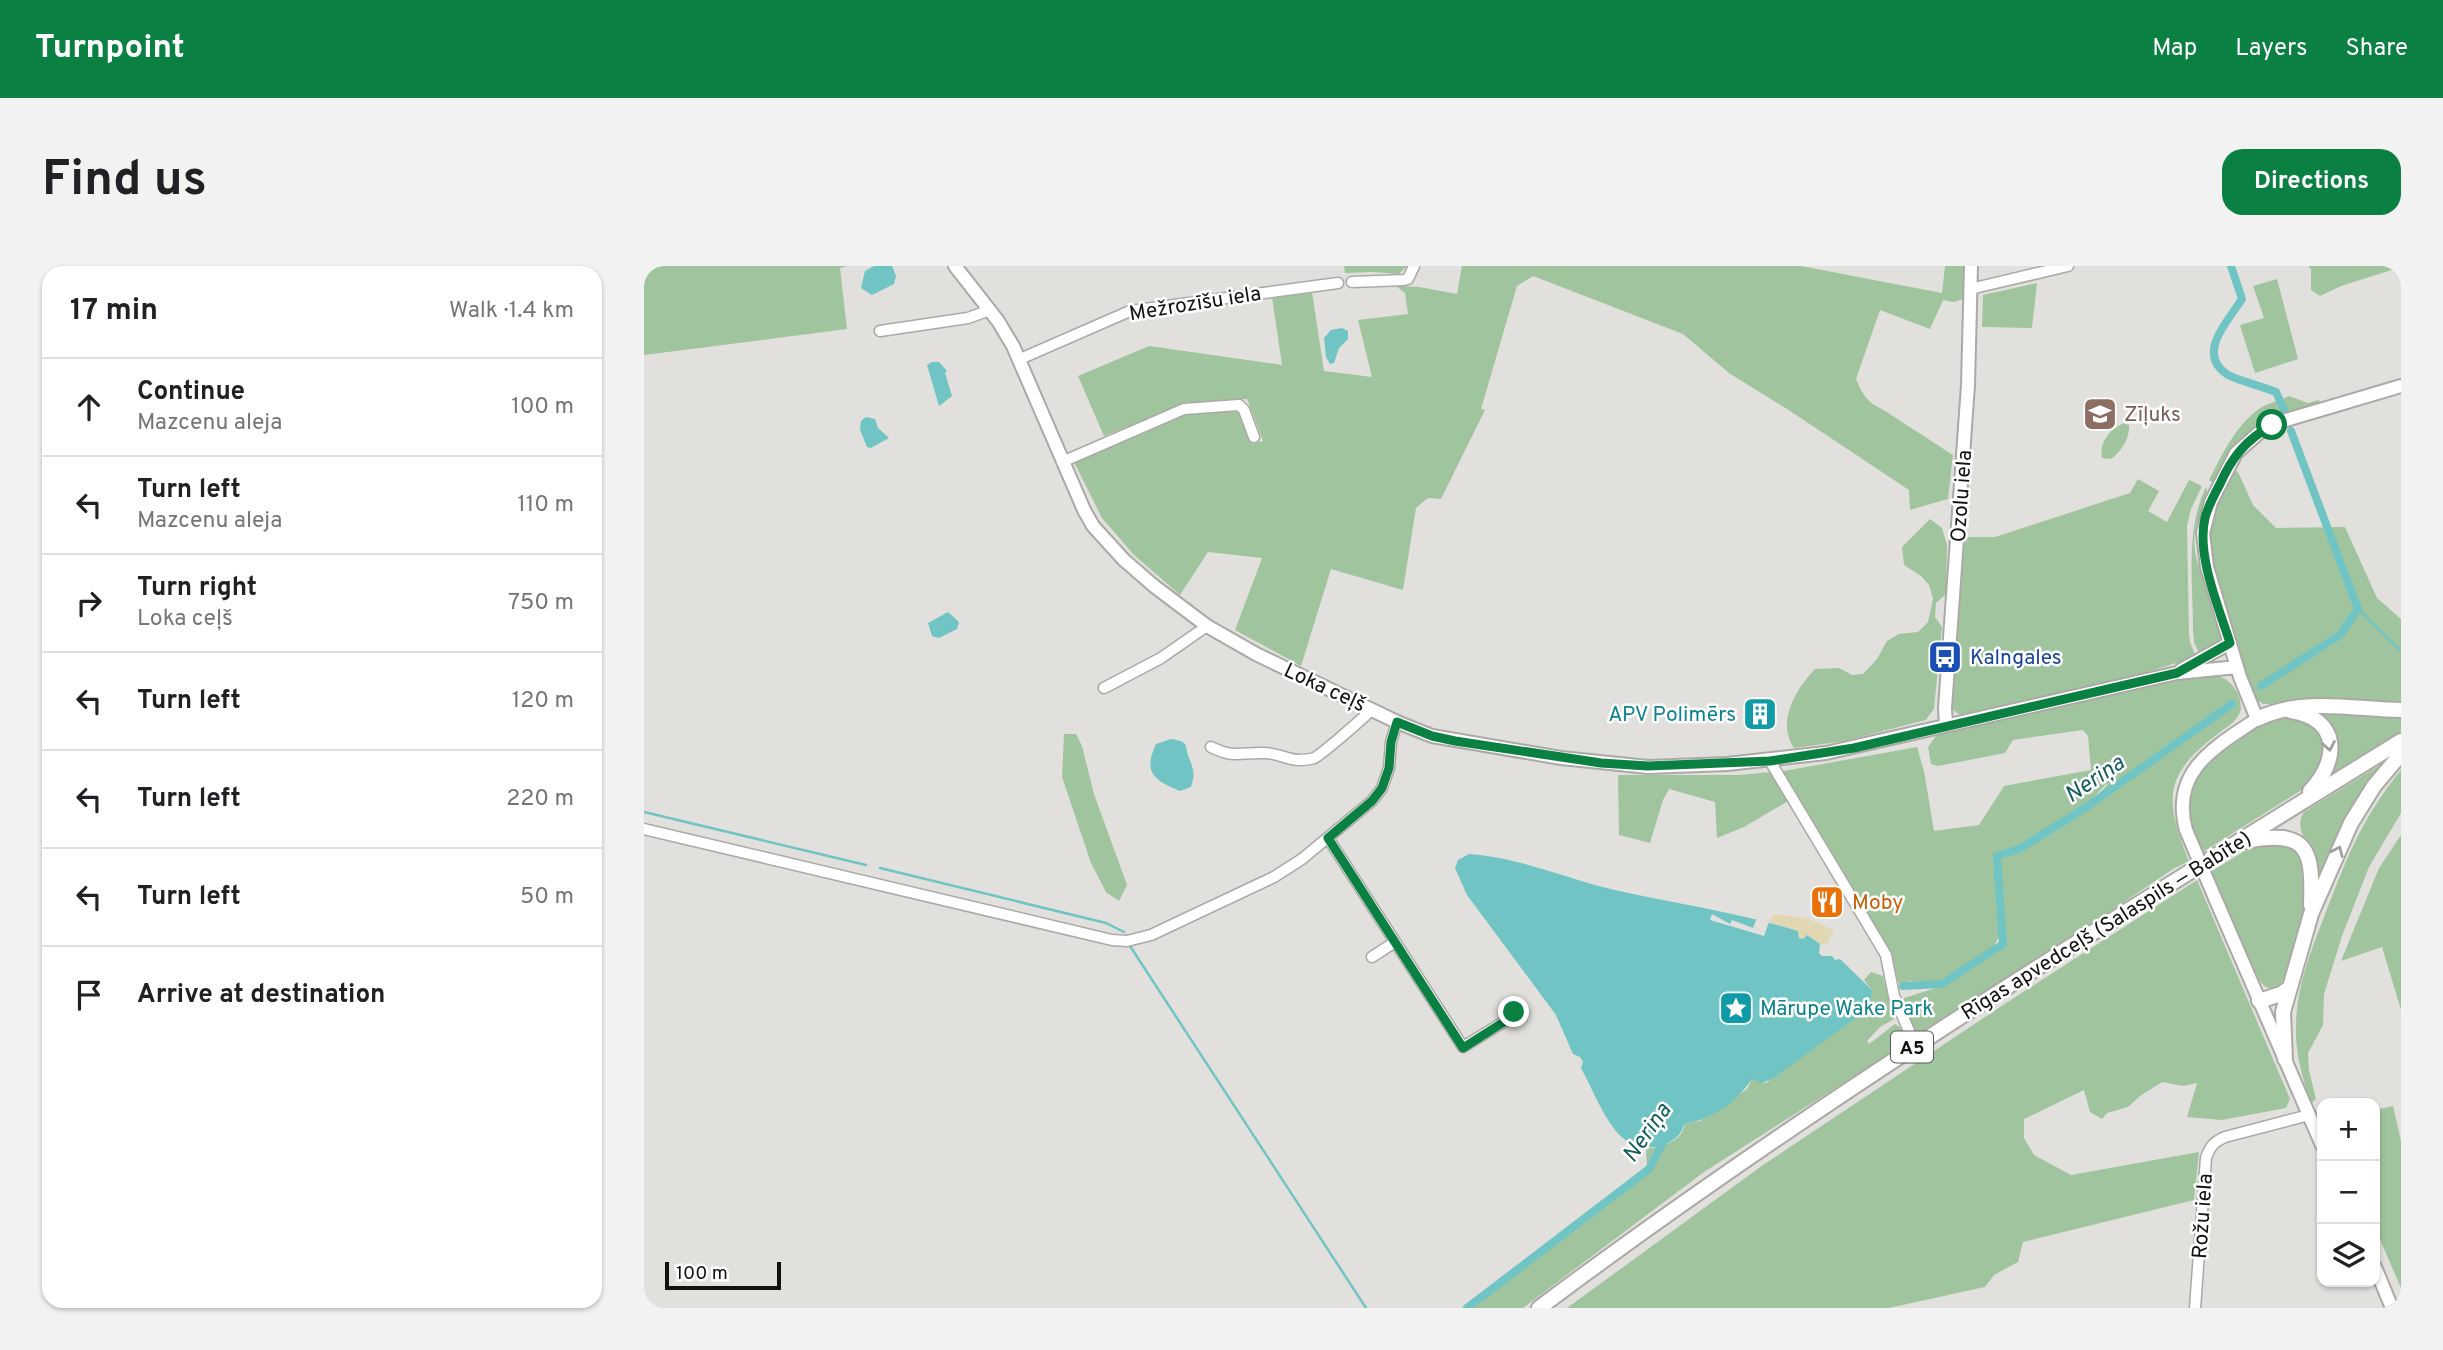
<!DOCTYPE html>
<meta charset="utf-8">
<style>
:root{--surface:#fff;--page:#f2f2f2;--text:#202124;--muted:#757577;--line:#e0e0e0;--accent:#0b8043}
body{margin:0;font-family:Overpass,sans-serif;background:var(--page);color:var(--text)}
.controls{position:absolute;right:21px;bottom:21px;display:grid;overflow:hidden;border-radius:14px;box-shadow:0 2px 5px #0004}
.controls button{width:63px;height:63px;display:grid;place-items:center;padding:0;border:0;border-bottom:2px solid var(--line);background:var(--surface);color:var(--text);font:35px sans-serif}
.scale{position:absolute;left:21px;bottom:18px;width:116px;box-sizing:border-box;padding-left:7px;border:4px solid #11110f;border-top:0;font-size:19px;line-height:24px;white-space:nowrap;color:#11110f;-webkit-text-stroke:5px #fff;paint-order:stroke}
.stop{position:absolute;width:21px;height:21px;margin:-16px;border:5px solid #0b8043;border-radius:50%;background:#fff}
.stop.end{background:#0b8043;border-color:#fff;box-shadow:0 2px 7px #0008}
.list{margin:0;padding:0;list-style:none}
h2{display:flex;justify-content:space-between;align-items:center;height:91px;margin:0;padding:0 28px;font-size:30px}
h2 small{font-size:23px;font-weight:400;color:var(--muted)}
.list li{display:grid;grid-template-columns:46px 1fr auto;gap:21px;align-items:center;box-sizing:border-box;height:98px;padding:0 28px;border-top:2px solid var(--line)}
.list b{display:block;font-size:26px;white-space:nowrap}
.list p{margin:0;font-size:23px;white-space:nowrap;color:var(--muted)}
.list em{font-size:23px;font-style:normal;color:var(--muted)}
.icon{flex:none;width:38px;height:38px;fill:none;stroke:currentColor;stroke-width:2;stroke-linecap:round;stroke-linejoin:round}
.map{position:relative;flex:none;width:1757px;height:1042px;overflow:hidden;border-radius:21px}
header{display:flex;align-items:center;gap:42px;box-sizing:border-box;height:98px;padding:0 35px;background:var(--accent);color:#fff}
header strong{font-size:33px}
nav{display:flex;gap:38px;margin-inline-start:auto;font-size:24px}
.intro{display:flex;align-items:center;justify-content:space-between;box-sizing:border-box;height:168px;padding:0 42px}
h1{margin:0;font-size:49px}
.button{padding:18px 32px;border-radius:21px;background:var(--accent);color:#fff;font-size:24px;font-weight:700}
main{display:flex;gap:42px;padding:0 42px}
aside{flex:1;background:var(--surface);border-radius:21px;box-shadow:0 2px 5px #0004}
.map>svg:first-child{display:block}
.green{fill:#a0c59e}
.sand{fill:#e1d7b2}
.water{fill:#70c4c4}
.pier{fill:#e2e0dd}
.lines{fill:none;stroke-linecap:round;stroke-linejoin:round}
.stream{stroke:#70c4c4;stroke-width:2.5}
.canal{stroke:#70c4c4;stroke-width:8}
.minor-casing{stroke:#aba9a6;stroke-width:13}
.major-casing{stroke:#aba9a6;stroke-width:16}
.highway-casing{stroke:#aba9a6;stroke-width:18}
.minor{stroke:#fff;stroke-width:10}
.major{stroke:#fff;stroke-width:12}
.highway{stroke:#fff;stroke-width:14}
.major-bridge-casing{stroke:#aba9a6;stroke-width:16;stroke-linecap:butt}
.major-bridge{stroke:#fff;stroke-width:12}
.oneway{stroke:#a0a09f}
.route{stroke:#0b8043;stroke-width:9}
.labels{text-anchor:middle;stroke-width:5;stroke-linejoin:round;paint-order:stroke}
.shield{fill:#fff;stroke:#585857;stroke-width:2}
.shield-label{font-size:19px;font-weight:bold;fill:#11110f}
.street-label{font-size:21px;fill:#11110f;stroke:#fff}
.education-label{font-size:21px;fill:#785e54;stroke:#fff;text-anchor:start}
.transit-label{font-size:21px;fill:#164399;stroke:#fff;text-anchor:start}
.culture-label{font-size:21px;fill:#0d838f;stroke:#fff;text-anchor:end}
.food-label{font-size:21px;fill:#c56008;stroke:#fff;text-anchor:start}
.water-label{font-size:23px;font-style:italic;fill:#145c5c;stroke:#fff}
</style>
<header>
<strong>Turnpoint</strong>
<nav><a>Map</a><a>Layers</a><a>Share</a></nav>
</header>
<div class="intro"><h1>Find us</h1><a class="button">Directions</a></div>
<main>
<aside>
<h2>17 min<small>Walk · 1.4 km</small></h2>
<ul class="list">
<li><svg class="icon" aria-label="ahead" viewBox="0 0 24 24"><path d="M12 20V5M6 11l6-6 6 6"/></svg><div><b>Continue</b><p>Mazcenu aleja</p></div><em>100 m</em></li>
<li><svg class="icon" aria-label="left" viewBox="0 0 24 24"><path d="M17 20v-9H6M10 6l-5 5 5 5"/></svg><div><b>Turn left</b><p>Mazcenu aleja</p></div><em>110 m</em></li>
<li><svg class="icon" aria-label="right" viewBox="0 0 24 24"><path d="M7 20v-9h11M14 6l5 5-5 5"/></svg><div><b>Turn right</b><p>Loka ceļš</p></div><em>750 m</em></li>
<li><svg class="icon" aria-label="left" viewBox="0 0 24 24"><path d="M17 20v-9H6M10 6l-5 5 5 5"/></svg><div><b>Turn left</b></div><em>120 m</em></li>
<li><svg class="icon" aria-label="left" viewBox="0 0 24 24"><path d="M17 20v-9H6M10 6l-5 5 5 5"/></svg><div><b>Turn left</b></div><em>220 m</em></li>
<li><svg class="icon" aria-label="left" viewBox="0 0 24 24"><path d="M17 20v-9H6M10 6l-5 5 5 5"/></svg><div><b>Turn left</b></div><em>50 m</em></li>
<li><svg class="icon" aria-label="arrive" viewBox="0 0 24 24"><path d="M6 21V4h12l-3 4 3 4H6"/></svg><div><b>Arrive at destination</b></div></li>
</ul>
</aside>
<div class="map">
<svg width="1757" height="1042" viewBox="0 0 1757 1042">
<rect width="100%" height="100%" fill="#e2e0dd"/>
<path class="green" d="M 0,0 L 204,0 L 196,2 L 203,63 L 0,89 Z
M 700,0 L 763,0 L 755,8 L 728,6 L 701,7 Z
M 818,0 L 1157,0 L 1298,27 L 1301,0 L 1320,0 L 1319,33 L 1310,36 L 1299,34 L 1286,63 L 1236,44 L 1212,113 C 1218,127 1223,137 1238,143 L 1309,189 L 1304,233 L 1266,244 L 1265,224 L 1143,143 L 1085,107 L 1039,68 L 889,10 L 873,20 L 837,143 L 841,144 L 797,233 L 784,232 L 772,242 L 759,324 L 687,303 L 657,400 L 591,364 L 618,292 L 564,286 L 536,329 L 490,289 L 458,252 L 430,196 L 544,147 L 591,143 L 598,149 L 608,178 L 619,175 L 603,133 L 542,137 L 460,170 L 434,110 L 505,80 L 638,99 L 628,31 L 668,26 L 680,105 L 728,111 L 714,54 L 764,48 L 761,27 L 752,20 L 775,21 L 813,28 Z
M 1664,0 L 1757,0 L 1757,1 L 1697,20 L 1676,30 L 1667,24 L 1667,3 Z
M 1633,13 L 1654,93 L 1611,107 L 1596,59 L 1620,52 L 1609,20 Z
M 1393,17 L 1388,62 L 1338,61 L 1339,29 Z
M 1645,130 L 1664,137 L 1675,134 L 1676,138 C 1613,157 1604,160 1569,217 L 1565,214 C 1578,189 1594,154 1620,140 C 1628,136 1637,134 1645,130 Z
M 1480,157 L 1485,159 C 1486,173 1477,185 1467,193 L 1458,192 C 1455,176 1465,164 1480,157 Z
M 1589,203 L 1594,206 L 1609,239 L 1632,262 L 1701,261 L 1733,332 L 1757,353 L 1757,439 L 1655,435 L 1626,438 L 1619,438 L 1610,432 L 1568,302 L 1565,274 L 1566,256 L 1573,236 Z
M 1494,213 L 1515,225 L 1504,245 L 1523,256 L 1545,214 L 1558,220 L 1547,243 L 1543,260 L 1545,367 L 1546,376 L 1552,391 L 1471,416 L 1325,450 C 1315,449 1310,447 1305,438 L 1318,280 L 1320,274 L 1325,271 L 1351,271 L 1486,227 Z
M 1562,221 C 1566,233 1556,246 1553,257 C 1550,266 1550,275 1551,285 C 1552,304 1588,363 1574,377 C 1569,382 1561,386 1556,389 L 1550,376 L 1549,363 C 1549,316 1541,265 1562,221 Z
M 1286,253 L 1298,262 L 1303,279 L 1302,328 L 1292,337 L 1291,351 L 1298,361 L 1290,443 L 1282,454 L 1201,475 L 1150,482 C 1132,456 1152,423 1171,403 L 1195,402 L 1208,409 L 1219,408 L 1233,393 L 1243,375 L 1255,368 L 1274,366 L 1284,356 L 1289,333 L 1285,319 L 1277,310 L 1260,299 L 1258,281 Z
M 1571,409 C 1587,413 1597,426 1597,443 C 1594,455 1584,460 1575,467 C 1519,509 1520,533 1545,595 L 1529,603 L 1278,772 L 1272,770 L 1261,744 L 1260,732 L 1298,720 L 1360,679 L 1355,598 L 1357,592 L 1376,584 L 1411,560 L 1440,545 L 1463,519 L 1463,517 L 1440,542 L 1407,560 L 1376,582 L 1352,590 L 1355,671 L 1349,681 L 1295,717 L 1266,715 L 1255,718 L 1246,690 L 1151,531 L 1100,561 L 1073,572 L 1071,536 L 1025,523 L 1019,534 L 1006,577 L 975,569 L 974,509 L 1094,509 L 1140,505 L 1273,481 L 1280,505 L 1290,565 L 1335,559 L 1360,520 L 1447,504 L 1444,470 L 1439,464 L 1369,474 L 1361,487 L 1294,500 L 1287,498 L 1284,481 L 1294,467 L 1546,412 Z
M 1675,444 L 1757,448 L 1757,465 L 1687,508 L 1691,492 L 1674,449 Z
M 1652,450 C 1673,454 1679,473 1682,491 L 1664,520 L 1559,586 C 1554,571 1545,557 1545,541 C 1545,494 1610,453 1652,450 Z
M 420,468 L 432,468 L 438,480 L 450,528 L 483,619 L 475,635 L 462,626 L 447,597 L 418,511 Z
M 1744,494 L 1674,615 C 1674,607 1674,600 1671,593 C 1665,578 1649,562 1660,546 Z
M 1757,504 L 1757,547 L 1725,601 L 1698,670 L 1680,728 L 1679,759 L 1664,787 L 1665,804 L 1672,833 L 1669,836 L 1666,834 C 1658,810 1651,786 1652,761 C 1652,722 1666,687 1680,651 C 1702,594 1717,553 1757,504 Z
M 1757,569 L 1757,744 L 1738,681 L 1697,695 L 1735,602 Z
M 1637,576 C 1645,580 1655,583 1659,592 C 1670,615 1652,707 1632,722 C 1621,724 1618,718 1612,709 L 1568,605 L 1607,581 Z
M 1553,614 L 1646,833 L 1642,842 L 1578,854 L 1543,851 L 1553,817 L 1539,820 L 1518,816 L 1496,830 L 1484,841 L 1463,847 L 1458,853 L 1446,846 L 1440,824 L 1380,853 L 1380,872 L 1390,889 L 1427,909 L 1555,886 L 1550,934 L 1379,976 L 1374,996 L 1350,1009 L 1341,1021 L 1245,1042 L 923,1042 L 1119,899 L 1356,741 Z
M 1227,706 L 1239,710 L 1250,753 L 1236,761 L 1223,775 L 1225,778 L 1251,758 L 1256,761 L 1260,771 L 1248,786 L 1060,906 L 879,1042 L 819,1042 L 1003,901 L 1002,883 C 1013,881 1030,878 1037,868 C 1039,864 1040,860 1042,857 L 1056,855 L 1103,823 L 1108,813 L 1122,817 L 1136,806 L 1228,724 L 1220,714 Z
M 1749,840 L 1757,875 L 1757,1022 L 1731,962 L 1731,844 Z"/>
<path class="sand" d="M 1130,648 L 1162,652 L 1190,664 L 1183,678 L 1176,678 L 1163,669 L 1159,673 L 1155,672 L 1153,665 L 1125,656 Z"/>
<path class="water" d="M 230,0 L 248,0 L 252,10 L 250,18 L 228,29 L 217,22 L 221,5 Z
M 698,62 L 704,65 L 704,73 L 695,82 L 690,97 L 686,98 L 682,91 L 680,72 L 687,64 Z
M 288,96 L 295,96 L 303,105 L 301,107 L 308,130 L 295,140 L 283,99 Z
M 222,151 L 231,153 L 234,162 L 245,172 L 227,182 L 223,181 L 216,164 L 217,155 Z
M 304,346 L 315,356 L 313,363 L 295,372 L 288,370 L 284,357 Z
M 527,473 C 546,476 540,478 545,492 C 550,504 551,508 547,521 L 536,525 C 509,514 499,506 512,478 Z
M 825,588 C 875,591 922,613 971,624 C 1032,638 1093,646 1154,665 L 1155,672 L 1159,673 L 1163,669 L 1176,678 L 1175,687 L 1178,690 L 1188,690 L 1191,694 L 1196,693 L 1228,724 L 1226,739 L 1216,749 L 1128,813 L 1117,817 L 1108,813 C 1093,835 1069,854 1042,857 C 1038,861 1038,866 1034,870 C 1015,887 987,885 971,864 C 957,846 948,822 937,802 L 939,796 L 936,791 L 929,788 L 912,749 L 823,629 L 811,602 L 814,594 Z"/>
<path class="pier" d="M 1068,648 L 1086,658 L 1088,654 L 1109,662 L 1114,649 L 1126,653 L 1120,670 L 1066,654 Z"/>
<g class="lines">
<path class="stream" d="M 1714,343 L 1757,385
M 0,546 L 222,599
M 236,602 L 462,657 L 480,666
M 486,680 L 722,1042"/>
<path class="canal" d="M 1587,0 L 1598,33 C 1584,55 1551,88 1584,109 C 1593,114 1620,121 1632,126 L 1640,144
M 1617,420 L 1696,369 L 1714,343 L 1647,165
M 1259,720 L 1298,718 L 1359,678 L 1353,590 L 1375,583 L 1441,542 L 1588,438
M 823,1042 L 1005,903 L 1021,873"/>
<g class="minor-casing">
<path id="minor" d="M 708,16 L 760,14 L 764,13 L 770,0
M 1326,23 L 1424,0
M 236,65 L 324,52 L 346,44
M 376,93 L 486,45 L 694,17
M 418,196 L 540,143 L 595,139 L 600,144 L 610,171
M 460,422 L 517,392 L 563,360
M 567,481 C 591,493 597,486 621,487 C 632,487 642,493 653,494 C 657,494 665,494 670,492 C 676,490 723,449 728,443
M 1126,495 L 1242,689 L 1250,730 L 1271,779
M 0,563 L 468,674 L 483,675 L 507,669 L 630,611 L 658,593 L 728,535 L 738,522 L 745,502 L 747,476 L 753,456
M 684,572 L 819,781 L 863,754 L 870,746
M 728,691 L 751,676
M 1551,1042 L 1562,892 C 1566,880 1570,876 1581,871 L 1665,849"/>
</g>
<g class="major-casing">
<path id="major" d="M 311,0 L 354,55 L 369,80 L 440,244 L 449,260 L 480,294 L 510,320 L 563,360 L 612,388 L 753,456 L 788,470 L 917,492 L 1004,501 L 1083,498 L 1182,487 L 1533,407 L 1593,401
M 1537,404 L 1586,377
M 1302,459 L 1301,442 L 1324,119 L 1327,0
M 1542,564 C 1526,505 1571,481 1613,453 L 1596,411 L 1563,301 L 1559,267 L 1567,236 L 1592,187 L 1616,166 L 1642,154 L 1757,120
M 1571,632 L 1678,879
M 1731,1001 L 1748,1042"/>
</g>
<g class="highway-casing">
<path id="highway" d="M 1647,445 C 1697,453 1695,495 1666,525
M 1613,453 C 1658,431 1708,443 1757,444
M 1602,575 C 1664,563 1669,583 1667,639
M 1615,735 L 1637,728 L 1644,723
M 1641,793 L 1639,746 L 1667,648 L 1707,557 L 1730,520 L 1757,488
M 895,1042 C 1171,835 1464,656 1757,475"/>
</g>
<use href="#minor" class="minor"/>
<use href="#major" class="major"/>
<use href="#highway" class="highway"/>
<g class="major-bridge-casing">
<path id="major-bridge" d="M 1542,564 L 1571,632"/>
</g>
<use href="#major-bridge" class="major-bridge"/>
</g>
<defs><path id="oneway-chevron" d="M-2-3.5L2.5 0L-2 3.5" fill="none" stroke-width="1.6" stroke-linecap="round" stroke-linejoin="round" transform="scale(1.75)"/></defs>
<g class="oneway">
<use href="#oneway-chevron" transform="translate(1685 480) rotate(80)"/>
<use href="#oneway-chevron" transform="translate(1694 585) rotate(-66)"/>
</g>
<g class="lines">
<path class="route" d="M 870,746 L 863,754 L 819,782 L 684,572 L 728,535 L 738,522 L 745,502 L 747,476 L 753,456 L 788,470 L 811,475 L 957,497 L 1004,500 L 1126,495 L 1210,482 L 1533,407 L 1586,377 C 1575,342 1552,289 1561,252 C 1564,240 1570,229 1576,218 C 1588,191 1602,174 1628,159"/>
</g>
<defs>
<g id="school-square" transform="scale(1.75)"><rect x="-9" y="-9" width="18" height="18" rx="4" fill="#8d6e63" stroke="#fff"/><path d="M0-5L7-2L0 1L-7-2ZM-4 1L0 2.5L4 1V4Q0 6-4 4Z" fill="#fff"/></g>
<g id="bus-square" transform="scale(1.75)"><rect x="-9" y="-9" width="18" height="18" rx="4" fill="#1a4fb4" stroke="#fff"/><path d="M-5-6H5V4H4V6H2V4H-2V6H-4V4H-5ZM-3.5-4V0h7V-4ZM-3.5 1.2v1.5H-2V1.2ZM2 1.2v1.5H3.5V1.2Z" fill="#fff"/></g>
<g id="building-square" transform="scale(1.75)"><rect x="-9" y="-9" width="18" height="18" rx="4" fill="#0f9aa8" stroke="#fff"/><path d="M-4-6H4V6H1V3H-1V6H-4ZM-2.5-4.3h1.7v1.8h-1.7ZM.8-4.3h1.7v1.8H.8ZM-2.5-1h1.7V.8h-1.7ZM.8-1h1.7V.8H.8Z" fill="#fff"/></g>
<g id="restaurant-square" transform="scale(1.75)"><rect x="-9" y="-9" width="18" height="18" rx="4" fill="#e8710a" stroke="#fff"/><path d="M-5-6h1v4h1v-4h1v4h1v-4h1v5L-1.5 .5V6h-2V.5L-5-1ZM5-6V6H3V1.5H1.5Q1.5-4 5-6Z" fill="#fff"/></g>
<g id="sight-square" transform="scale(1.75)"><rect x="-9" y="-9" width="18" height="18" rx="4" fill="#0f9aa8" stroke="#fff"/><path d="M0-6L1.8-2.2L6-1.7L2.9 1.2L3.7 5.4L0 3.3L-3.7 5.4L-2.9 1.2L-6-1.7L-1.8-2.2Z" fill="#fff"/></g>
</defs>
<g fill-rule="evenodd">
<use href="#school-square" x="1456" y="148"/>
<use href="#bus-square" x="1301" y="391"/>
<use href="#building-square" x="1116" y="448"/>
<use href="#restaurant-square" x="1183" y="636"/>
<use href="#sight-square" x="1092" y="742"/>
</g>
<g class="labels">
<rect class="shield" x="1247" y="765.5" width="42" height="31" rx="5"/>
<g class="shield-label">
<text x="1268" y="788">A5</text>
</g>
<g class="street-label">
<text transform="translate(551 37) rotate(-9)" y="7">Mežrozīšu iela</text>
<text transform="translate(1317 230) rotate(-86)" y="7">Ozolu iela</text>
<text transform="translate(681 421) rotate(25)" y="7">Loka ceļš</text>
<text transform="translate(1462 659) rotate(-32)" y="7">Rīgas apvedceļš (Salaspils — Babīte)</text>
<text transform="translate(1558 950) rotate(-86)" y="7">Rožu iela</text>
</g>
<g class="education-label">
<text x="1480" y="155">Zīļuks</text>
</g>
<g class="transit-label">
<text x="1326" y="398">Kalngales</text>
</g>
<g class="culture-label">
<text x="1092" y="455">APV Polimērs</text>
<text x="1116" y="749" text-anchor="start">Mārupe Wake Park</text>
</g>
<g class="food-label">
<text x="1208" y="643">Moby</text>
</g>
<g class="water-label">
<text transform="translate(1450 512) rotate(-34)" y="8">Neriņa</text>
<text transform="translate(1002 866) rotate(-55)" y="8">Neriņa</text>
</g>
</g>
</svg>
<div class="controls">
<button>+</button>
<button>−</button>
<button><svg class="icon" aria-label="layers" viewBox="0 0 24 24"><path d="M12 4l9 5-9 5-9-5zM3 14l9 5 9-5"/></svg></button>
</div>
<div class="scale">100 m</div>
<div class="stop" style="left:1628px;top:159px"></div>
<div class="stop end" style="left:870px;top:746px"></div>
</div>
</main>
